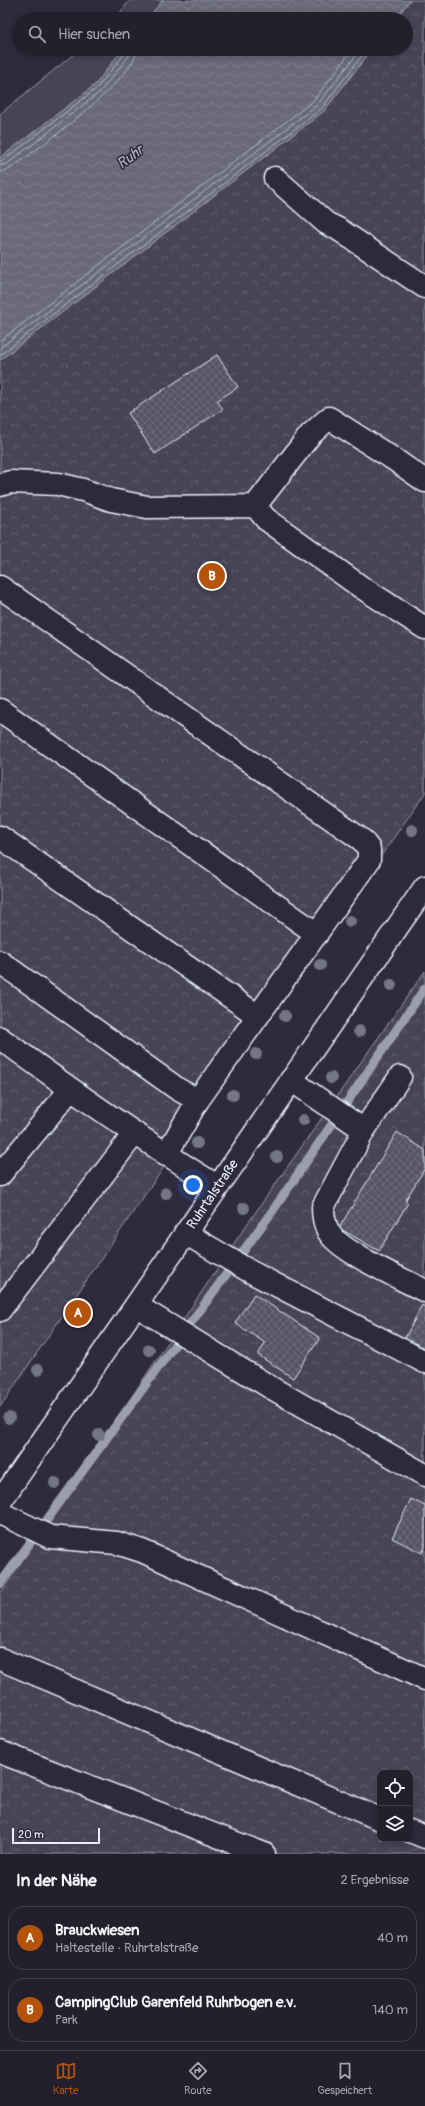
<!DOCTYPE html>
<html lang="de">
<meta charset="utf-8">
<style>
:root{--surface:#23202e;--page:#2b2836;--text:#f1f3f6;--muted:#a3a3aa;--line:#403e4a;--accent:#b45309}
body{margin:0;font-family:Pangolin,sans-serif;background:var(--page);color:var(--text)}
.controls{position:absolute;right:12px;bottom:12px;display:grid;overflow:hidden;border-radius:8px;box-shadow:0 2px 6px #0003}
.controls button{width:36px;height:36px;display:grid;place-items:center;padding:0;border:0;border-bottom:1px solid var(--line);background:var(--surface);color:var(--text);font:20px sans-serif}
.scale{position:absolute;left:12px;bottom:10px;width:88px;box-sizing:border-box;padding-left:4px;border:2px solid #e8f1f8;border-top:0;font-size:11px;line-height:14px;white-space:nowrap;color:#e8f1f8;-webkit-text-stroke:3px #2f2a3d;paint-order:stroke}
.you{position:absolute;left:193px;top:1185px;width:14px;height:14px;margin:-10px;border:3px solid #fff;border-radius:50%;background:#1a73e8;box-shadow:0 0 0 6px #1a73e833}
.badge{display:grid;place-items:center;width:26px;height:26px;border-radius:50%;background:var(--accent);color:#fff;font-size:13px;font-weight:700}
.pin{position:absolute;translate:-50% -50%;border:2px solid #fff;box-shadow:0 1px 4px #0006}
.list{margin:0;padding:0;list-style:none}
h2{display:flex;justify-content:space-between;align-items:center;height:52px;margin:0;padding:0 16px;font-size:17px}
h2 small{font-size:13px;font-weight:400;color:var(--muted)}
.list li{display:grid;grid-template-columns:26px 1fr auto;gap:12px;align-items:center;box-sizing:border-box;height:64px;margin:0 8px 8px;padding:0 8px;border:1px solid var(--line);border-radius:16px}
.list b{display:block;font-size:15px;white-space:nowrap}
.list p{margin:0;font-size:13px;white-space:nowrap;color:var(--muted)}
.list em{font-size:13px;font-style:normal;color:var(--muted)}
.icon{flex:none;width:22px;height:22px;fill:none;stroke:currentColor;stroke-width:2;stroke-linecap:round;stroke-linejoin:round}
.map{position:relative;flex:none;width:425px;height:1854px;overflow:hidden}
.search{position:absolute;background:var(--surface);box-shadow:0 2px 6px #0003;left:12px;right:12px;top:12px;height:44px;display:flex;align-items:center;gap:10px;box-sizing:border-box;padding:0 14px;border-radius:22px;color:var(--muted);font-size:15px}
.sheet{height:196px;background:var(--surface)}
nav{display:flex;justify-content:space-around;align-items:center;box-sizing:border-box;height:56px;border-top:1px solid var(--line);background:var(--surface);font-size:11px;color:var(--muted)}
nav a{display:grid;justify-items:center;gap:2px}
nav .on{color:var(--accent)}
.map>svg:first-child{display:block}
.grass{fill:#464455;stroke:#979aa6}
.park{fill:url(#park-crowns);stroke:#979aa6;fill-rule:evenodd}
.water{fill:url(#water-waves);stroke:#9c9fab}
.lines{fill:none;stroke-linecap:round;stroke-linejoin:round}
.shore{stroke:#b5bbc5;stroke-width:1}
.stream{stroke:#9c9fab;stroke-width:9}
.building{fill:url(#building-cross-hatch);stroke:#e8f1f8}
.minor-casing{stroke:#e8f1f8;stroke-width:25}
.major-casing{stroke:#e8f1f8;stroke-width:25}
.minor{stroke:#2f2a3d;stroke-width:22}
.major{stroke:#2f2a3d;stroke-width:22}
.tree{fill:#757684}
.labels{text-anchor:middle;stroke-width:3;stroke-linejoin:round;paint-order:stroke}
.street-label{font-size:14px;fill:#e8f1f8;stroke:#2f2a3d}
.water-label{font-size:15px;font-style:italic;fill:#afb4be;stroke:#2f2a3d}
</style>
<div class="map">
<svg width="425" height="1854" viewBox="0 0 425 1854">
<defs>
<pattern id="park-crowns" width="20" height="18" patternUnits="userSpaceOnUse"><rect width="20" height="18" fill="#464455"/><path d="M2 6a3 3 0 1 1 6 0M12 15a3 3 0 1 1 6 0" fill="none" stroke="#615f6e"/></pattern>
<pattern id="water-waves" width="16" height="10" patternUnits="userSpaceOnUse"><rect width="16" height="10" fill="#696978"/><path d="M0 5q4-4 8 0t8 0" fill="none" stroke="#7e7f8c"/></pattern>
<pattern id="building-cross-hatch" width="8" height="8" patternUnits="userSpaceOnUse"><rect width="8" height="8" fill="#575565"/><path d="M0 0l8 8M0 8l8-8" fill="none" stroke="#6f6e7c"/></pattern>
</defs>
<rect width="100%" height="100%" fill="#2f2a3d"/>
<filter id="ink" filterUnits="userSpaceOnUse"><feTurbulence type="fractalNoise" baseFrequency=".025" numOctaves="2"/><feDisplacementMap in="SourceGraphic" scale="8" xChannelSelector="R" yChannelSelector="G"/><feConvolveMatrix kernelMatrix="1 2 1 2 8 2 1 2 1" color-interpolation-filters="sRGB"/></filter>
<g filter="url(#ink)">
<path class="grass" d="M 130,0 L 163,0 L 147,19 L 115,19 Z
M 80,49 L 123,49 L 95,85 L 0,158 L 0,114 Z"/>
<path class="park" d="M 410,0 L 425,0 L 425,793 L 179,1145 L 0,1407 L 0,360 L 324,111 L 372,49 L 406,49 L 406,19 L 395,19 Z
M 425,971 L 425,1854 L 0,1854 L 0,1594 L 241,1233 ZM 380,1773 L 410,1773 L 410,1839 L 380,1839 Z"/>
<path class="water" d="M 163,0 L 410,0 L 395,19 L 147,19 Z
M 123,49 L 372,49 L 324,111 L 0,360 L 0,158 L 95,85 Z"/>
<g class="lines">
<path class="shore" d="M 0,161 L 4,160 L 97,88 L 125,53 L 126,49
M 0,166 L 7,164 L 100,92 L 129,56 L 131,49
M 0,172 L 10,169 C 36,150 136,79 137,49
M 0,341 L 313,101 L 353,49
M 0,348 L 317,105 L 361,49
M 0,355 L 321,109 L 367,49"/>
<path class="stream" d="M 0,1584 L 274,1209 L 425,988"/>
</g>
<path class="building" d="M 217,355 L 238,387 L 217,401 L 223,409 L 155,454 L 128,413 Z
M 397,1132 L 425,1150 L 425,1168 L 405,1201 L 408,1203 L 379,1251 L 339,1228 Z
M 254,1294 L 320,1338 L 293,1378 L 258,1355 L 265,1343 L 235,1323 Z
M 422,1305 L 425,1307 L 425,1353 L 403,1342 Z
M 411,1499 L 425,1506 L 425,1547 L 422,1553 L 392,1538 Z"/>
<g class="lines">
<g class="minor-casing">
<path id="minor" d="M 275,178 L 326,223 L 338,229 L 425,287
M 425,481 L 395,460 L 329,418 L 310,435 L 255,506 L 266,519 L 361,587 L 425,628
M 0,485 L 10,482 L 58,484 L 83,490 L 111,500 L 147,507 L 255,506
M 0,587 L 362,840 L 369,849 L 369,860 L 198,1100 L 166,1155
M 0,710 L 317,934
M 0,837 L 258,1016
M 0,962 L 179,1090 L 198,1100
M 0,1038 C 71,1090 142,1140 217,1186
M 400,1077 L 364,1130 L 323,1207 C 323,1215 324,1223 328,1231 C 339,1252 403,1279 425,1291
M 291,1080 L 364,1130
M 0,1175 L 70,1090
M 185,1233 L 251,1272 L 425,1362
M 137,1306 L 270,1387 L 425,1475
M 0,1310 L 134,1134
M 0,1513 L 50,1537 L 117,1543 L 142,1551 L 425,1679
M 0,1659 L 380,1819
M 0,1752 L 264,1854
M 410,1831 L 425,1837"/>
</g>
<g class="major-casing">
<path id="major" d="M 0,1502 L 425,887"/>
</g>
<use href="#minor" class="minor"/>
<use href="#major" class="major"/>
</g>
<g class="tree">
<circle cx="412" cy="830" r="6"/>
<circle cx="350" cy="921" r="6"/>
<circle cx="320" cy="965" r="6"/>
<circle cx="391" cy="985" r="6"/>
<circle cx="285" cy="1016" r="6"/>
<circle cx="359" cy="1031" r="6"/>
<circle cx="256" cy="1054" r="6"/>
<circle cx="331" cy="1078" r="6"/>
<circle cx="233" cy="1095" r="6"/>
<circle cx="303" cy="1120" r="6"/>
<circle cx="197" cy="1143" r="6"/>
<circle cx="277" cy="1157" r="6"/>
<circle cx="166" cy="1193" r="6"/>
<circle cx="244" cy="1208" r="6"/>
<circle cx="149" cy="1350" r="6"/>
<circle cx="38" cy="1370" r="6"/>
<circle cx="9" cy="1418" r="6"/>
<circle cx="99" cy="1435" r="6"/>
<circle cx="55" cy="1483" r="6"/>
</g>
</g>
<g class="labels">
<g class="street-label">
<text transform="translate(212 1194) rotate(-56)" y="5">Ruhrtalstraße</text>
</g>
<g class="water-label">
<text transform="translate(130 157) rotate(-37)" y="5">Ruhr</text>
</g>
</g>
</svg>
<div class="controls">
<button><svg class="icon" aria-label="locate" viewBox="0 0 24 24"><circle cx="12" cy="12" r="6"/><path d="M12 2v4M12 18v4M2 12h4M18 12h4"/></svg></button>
<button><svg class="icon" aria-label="layers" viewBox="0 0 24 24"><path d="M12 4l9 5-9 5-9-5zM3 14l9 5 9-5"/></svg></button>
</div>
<div class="scale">20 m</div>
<div class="you"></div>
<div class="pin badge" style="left:78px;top:1313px">A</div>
<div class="pin badge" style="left:212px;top:576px">B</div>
<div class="search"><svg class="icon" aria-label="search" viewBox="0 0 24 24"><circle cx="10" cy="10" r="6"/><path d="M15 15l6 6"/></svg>Hier suchen</div>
</div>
<section class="sheet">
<h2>In der Nähe<small>2 Ergebnisse</small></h2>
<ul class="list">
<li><span class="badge">A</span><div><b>Brauckwiesen</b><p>Haltestelle · Ruhrtalstraße</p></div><em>40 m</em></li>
<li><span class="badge">B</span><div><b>CampingClub Garenfeld Ruhrbogen e.v.</b><p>Park</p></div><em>140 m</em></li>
</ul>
</section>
<nav>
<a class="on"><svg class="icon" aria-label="map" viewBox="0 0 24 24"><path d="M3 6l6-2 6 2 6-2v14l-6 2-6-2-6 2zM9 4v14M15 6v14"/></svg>Karte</a>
<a><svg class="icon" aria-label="directions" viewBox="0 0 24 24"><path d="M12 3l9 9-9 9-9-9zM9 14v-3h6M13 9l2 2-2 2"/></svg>Route</a>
<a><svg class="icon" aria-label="saved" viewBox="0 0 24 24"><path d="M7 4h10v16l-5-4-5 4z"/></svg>Gespeichert</a>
</nav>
